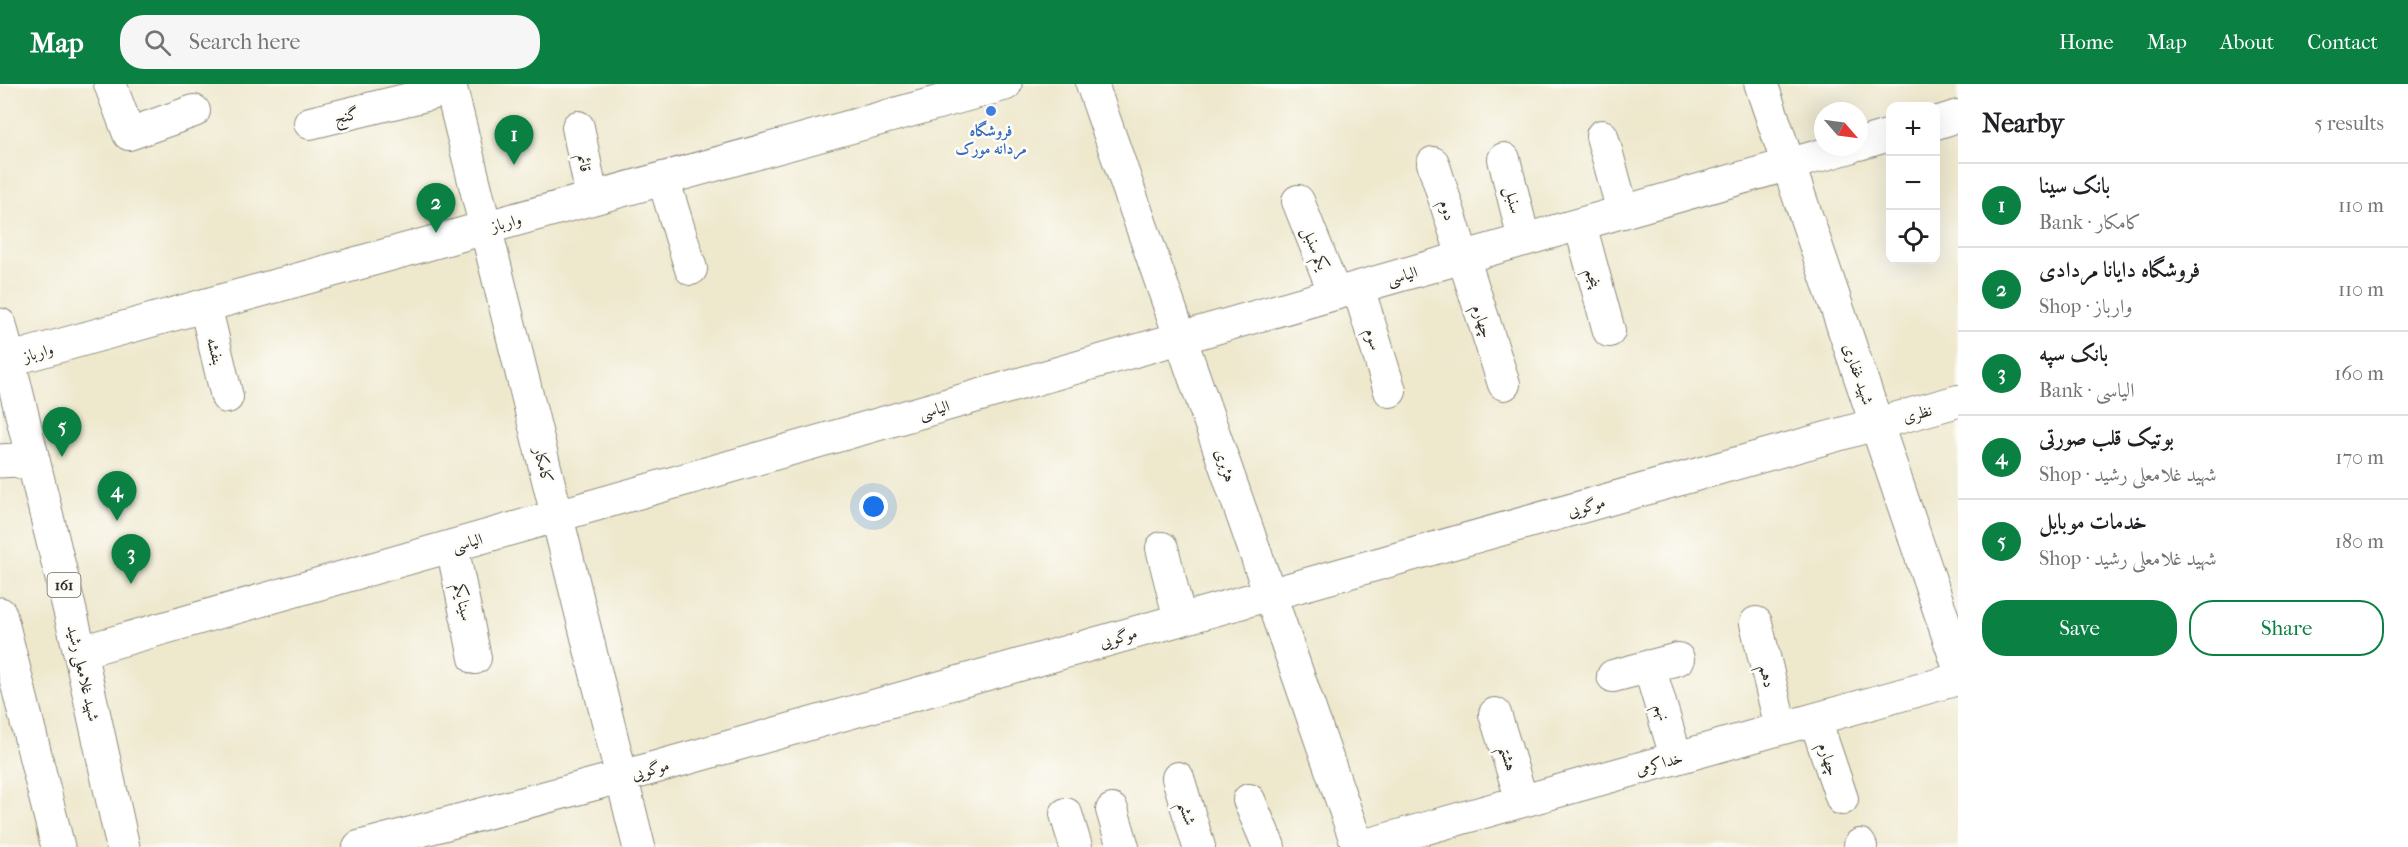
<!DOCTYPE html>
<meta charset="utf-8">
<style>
:root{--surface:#fff;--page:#f6f6f6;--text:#202124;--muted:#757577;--line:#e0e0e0;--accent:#0b8043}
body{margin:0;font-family:"IM FELL French Canon",Amiri,serif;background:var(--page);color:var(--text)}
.controls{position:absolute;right:18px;top:18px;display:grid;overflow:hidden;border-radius:12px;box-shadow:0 6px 24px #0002}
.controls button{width:54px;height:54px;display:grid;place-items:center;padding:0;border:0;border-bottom:2px solid var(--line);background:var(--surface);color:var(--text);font:30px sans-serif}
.compass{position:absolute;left:1814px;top:18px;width:54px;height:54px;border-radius:50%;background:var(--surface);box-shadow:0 6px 24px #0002;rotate:118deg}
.you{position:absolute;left:874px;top:423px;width:21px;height:21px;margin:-15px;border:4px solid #fff;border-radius:50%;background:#1a73e8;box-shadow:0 0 0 9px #1a73e833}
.badge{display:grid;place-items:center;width:39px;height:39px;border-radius:50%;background:var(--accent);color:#fff;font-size:20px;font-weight:700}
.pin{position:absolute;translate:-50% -50px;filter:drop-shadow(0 2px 3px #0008)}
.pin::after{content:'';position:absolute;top:32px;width:21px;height:18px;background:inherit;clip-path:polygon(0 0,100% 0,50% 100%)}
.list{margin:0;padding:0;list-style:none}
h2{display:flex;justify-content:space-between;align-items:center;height:78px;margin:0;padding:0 24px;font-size:26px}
h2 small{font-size:20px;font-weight:400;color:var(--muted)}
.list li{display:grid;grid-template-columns:39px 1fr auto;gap:18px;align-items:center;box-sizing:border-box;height:84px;padding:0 24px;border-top:2px solid var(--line)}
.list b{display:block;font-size:22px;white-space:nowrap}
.list p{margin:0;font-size:20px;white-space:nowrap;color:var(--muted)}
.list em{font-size:20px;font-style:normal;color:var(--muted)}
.actions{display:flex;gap:12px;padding:18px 24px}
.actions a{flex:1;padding:14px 0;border:2px solid var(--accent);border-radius:24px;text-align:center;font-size:21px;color:var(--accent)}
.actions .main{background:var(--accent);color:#fff}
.icon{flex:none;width:33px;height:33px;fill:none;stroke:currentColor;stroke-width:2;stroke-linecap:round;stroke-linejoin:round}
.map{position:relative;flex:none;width:1958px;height:763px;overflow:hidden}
header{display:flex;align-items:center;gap:36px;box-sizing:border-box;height:84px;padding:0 30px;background:var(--accent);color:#fff}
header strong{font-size:28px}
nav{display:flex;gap:33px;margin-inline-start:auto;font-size:21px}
.search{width:420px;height:54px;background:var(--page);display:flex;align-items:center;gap:15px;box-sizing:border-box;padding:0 21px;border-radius:24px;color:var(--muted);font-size:22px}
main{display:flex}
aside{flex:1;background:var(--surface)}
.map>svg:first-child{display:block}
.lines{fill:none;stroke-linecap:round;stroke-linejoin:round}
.street-casing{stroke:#8c8a7c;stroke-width:34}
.secondary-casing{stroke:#8c8a7c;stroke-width:35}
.primary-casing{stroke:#8c8a7c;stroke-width:35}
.street{stroke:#fff;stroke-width:32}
.secondary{stroke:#fff;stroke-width:33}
.primary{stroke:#fff;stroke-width:33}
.shop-dot{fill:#3f7fe0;stroke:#fdfcf7;stroke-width:2}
.labels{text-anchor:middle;stroke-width:5;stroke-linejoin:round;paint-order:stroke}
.shield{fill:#fdfcf7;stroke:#6a6a68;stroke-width:1.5}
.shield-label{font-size:15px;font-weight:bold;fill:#2b2b2b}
.street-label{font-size:16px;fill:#2b2b2b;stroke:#fdfcf7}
.shop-label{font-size:16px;font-weight:bold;fill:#366cbe;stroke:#fdfcf7}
</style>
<header>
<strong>Map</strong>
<div class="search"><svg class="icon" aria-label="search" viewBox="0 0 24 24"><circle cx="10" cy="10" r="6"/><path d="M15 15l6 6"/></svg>Search here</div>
<nav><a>Home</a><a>Map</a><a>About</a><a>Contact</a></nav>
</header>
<main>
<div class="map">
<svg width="1958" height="763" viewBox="0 0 1958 763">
<rect width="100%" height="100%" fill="#fdfcf7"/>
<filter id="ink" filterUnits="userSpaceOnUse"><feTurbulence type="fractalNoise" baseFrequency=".0167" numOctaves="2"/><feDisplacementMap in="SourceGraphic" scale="12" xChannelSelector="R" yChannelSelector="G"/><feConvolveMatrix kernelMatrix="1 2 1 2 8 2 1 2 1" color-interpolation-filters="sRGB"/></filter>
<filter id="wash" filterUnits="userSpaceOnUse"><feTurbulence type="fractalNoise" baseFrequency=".008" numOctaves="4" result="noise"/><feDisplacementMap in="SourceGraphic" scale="24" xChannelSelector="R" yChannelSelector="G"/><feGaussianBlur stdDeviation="1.35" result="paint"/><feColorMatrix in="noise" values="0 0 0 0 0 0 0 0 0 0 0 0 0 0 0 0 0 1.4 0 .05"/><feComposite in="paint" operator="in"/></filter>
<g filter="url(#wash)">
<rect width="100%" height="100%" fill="#eee8cd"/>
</g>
<g filter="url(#ink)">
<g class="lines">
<g class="street-casing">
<path id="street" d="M 110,0 L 129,50 L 194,27
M 450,0 L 639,763
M 1092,0 L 1358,763
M 310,39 L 451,5
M 1936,39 L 1958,32
M 578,43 L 592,114
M 1602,52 L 1623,128
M 1859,60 L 1890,51
M 1504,75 L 1524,156
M 1433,79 L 1504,300
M 663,94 L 691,185
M 1298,117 L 1335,210
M 1580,140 L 1609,247
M 1358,203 L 1390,307
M 205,221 L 227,313
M 452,462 L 475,574
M 1162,464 L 1180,536
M 1756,539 L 1781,644
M 80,568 L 1850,63
M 1649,582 L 1676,673
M 1613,592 L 1678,575
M 1495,630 L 1522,717
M 1815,635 L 1842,715
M 1178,694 L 1199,763
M 1249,716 L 1269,763
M 1112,726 L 1123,763
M 1066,730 L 1076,763
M 1860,761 L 1861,763
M 359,763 L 621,693 L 1958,317
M 1359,763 L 1958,595"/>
</g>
<g class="secondary-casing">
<path id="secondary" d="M 1761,0 L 1958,580
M 8,276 L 1005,0"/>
</g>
<g class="primary-casing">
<path id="primary" d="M 0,241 L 80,568 L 123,763
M 0,377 L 16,376 L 34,382
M 0,530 L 58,763"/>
</g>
<use href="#street" class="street"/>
<use href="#secondary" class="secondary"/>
<use href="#primary" class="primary"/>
</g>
</g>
<circle class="shop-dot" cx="991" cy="27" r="6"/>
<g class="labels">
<rect class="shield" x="47.5" y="489" width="33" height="24" rx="4.5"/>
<g class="shield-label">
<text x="64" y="506">161</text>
</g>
<g class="street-label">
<text transform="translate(346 31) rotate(-14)" y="6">گنج</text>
<text transform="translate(585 79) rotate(79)" y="6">قائم</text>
<text transform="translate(1514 116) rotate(77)" y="6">سنبل</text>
<text transform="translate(1448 126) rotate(73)" y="6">دوم</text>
<text transform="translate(506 138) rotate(-15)" y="6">وارباز</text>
<text transform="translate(1316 164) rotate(68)" y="6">یکم سنبل</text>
<text transform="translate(1402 191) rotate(-16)" y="6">الیاسی</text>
<text transform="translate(1594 194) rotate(75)" y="6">پنجم</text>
<text transform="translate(1483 237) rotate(72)" y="6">چهارم</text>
<text transform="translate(1374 255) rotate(73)" y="6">سوم</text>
<text transform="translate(216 267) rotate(76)" y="6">بنفشه</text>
<text transform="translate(38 268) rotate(-16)" y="6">وارباز</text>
<text transform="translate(1859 290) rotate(71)" y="6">شهید غفاری</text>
<text transform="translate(934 325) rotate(-16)" y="6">الیاسی</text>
<text transform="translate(1917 329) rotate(-16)" y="6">نظری</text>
<text transform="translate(544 381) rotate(76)" y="6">کامکار</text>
<text transform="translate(1226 381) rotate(71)" y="6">هژبری</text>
<text transform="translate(1586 422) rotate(-16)" y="6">موگویی</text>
<text transform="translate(467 458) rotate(-16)" y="6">الیاسی</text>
<text transform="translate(464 518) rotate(78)" y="6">سینا یکم</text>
<text transform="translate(1118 553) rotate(-16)" y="6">موگویی</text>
<text transform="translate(84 589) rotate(77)" y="6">شهید غلامعلی رشید</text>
<text transform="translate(1768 592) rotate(77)" y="6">دهم</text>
<text transform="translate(1663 628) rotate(73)" y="6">نهم</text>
<text transform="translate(1509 674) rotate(73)" y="6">هشتم</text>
<text transform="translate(1829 675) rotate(72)" y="6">چهارم</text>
<text transform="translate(1659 679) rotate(-16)" y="6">خداکرمی</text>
<text transform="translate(650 685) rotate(-16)" y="6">موگویی</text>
<text transform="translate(1188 729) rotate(72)" y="6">ششم</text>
</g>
<g class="shop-label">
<text x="991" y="52">فروشگاه<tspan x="991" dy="18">مردانه مورک</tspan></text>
</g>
</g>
</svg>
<div class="controls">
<button>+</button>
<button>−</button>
<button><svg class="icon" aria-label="locate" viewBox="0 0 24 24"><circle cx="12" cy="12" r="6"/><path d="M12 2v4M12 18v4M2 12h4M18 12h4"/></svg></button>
</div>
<svg class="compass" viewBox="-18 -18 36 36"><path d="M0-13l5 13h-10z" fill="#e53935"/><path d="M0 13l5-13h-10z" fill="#757577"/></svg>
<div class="you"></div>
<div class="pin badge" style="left:514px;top:81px">1</div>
<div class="pin badge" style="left:436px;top:149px">2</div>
<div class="pin badge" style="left:131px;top:500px">3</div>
<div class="pin badge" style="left:117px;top:437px">4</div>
<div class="pin badge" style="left:62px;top:373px">5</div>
</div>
<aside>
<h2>Nearby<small>5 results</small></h2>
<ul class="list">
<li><span class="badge">1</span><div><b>بانک سینا</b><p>Bank · کامکار</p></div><em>110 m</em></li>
<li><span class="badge">2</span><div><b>فروشگاه دایانا مردادی</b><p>Shop · وارباز</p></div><em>110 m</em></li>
<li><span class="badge">3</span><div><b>بانک سپه</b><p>Bank · الیاسی</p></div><em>160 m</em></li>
<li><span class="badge">4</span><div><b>بوتیک قلب صورتی</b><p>Shop · شهید غلامعلی رشید</p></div><em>170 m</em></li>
<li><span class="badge">5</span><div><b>خدمات موبایل</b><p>Shop · شهید غلامعلی رشید</p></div><em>180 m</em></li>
</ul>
<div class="actions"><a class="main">Save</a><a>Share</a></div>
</aside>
</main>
